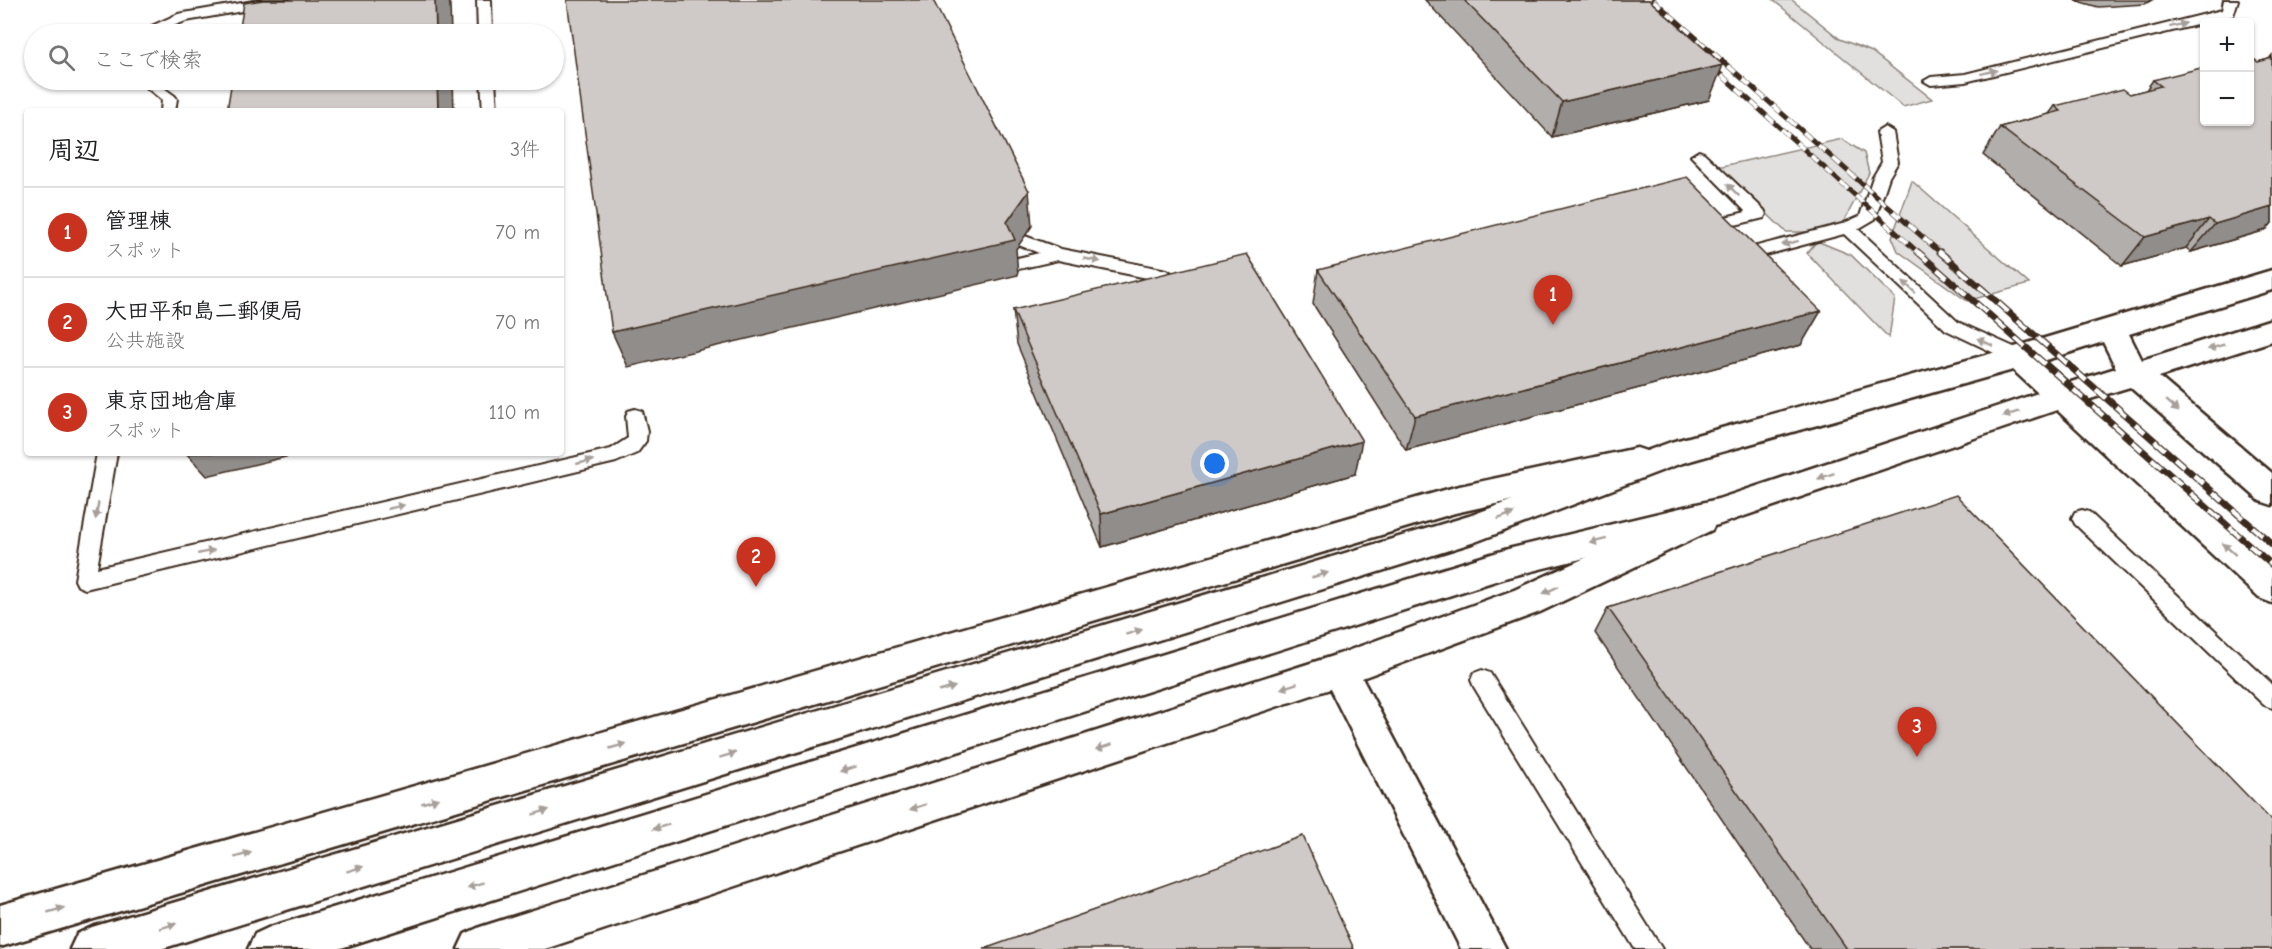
<!DOCTYPE html>
<html lang="ja">
<meta charset="utf-8">
<style>
:root{--surface:#fff;--page:#f2f2f2;--text:#202124;--muted:#757577;--line:#e0e0e0;--accent:#c8321e}
body{margin:0;font-family:"Comic Neue","Klee One",sans-serif;background:var(--page);color:var(--text)}
.controls{position:absolute;right:18px;top:18px;display:grid;overflow:hidden;border-radius:6px;box-shadow:0 2px 4px #0004}
.controls button{width:54px;height:54px;display:grid;place-items:center;padding:0;border:0;border-bottom:2px solid var(--line);background:var(--surface);color:var(--text);font:30px sans-serif}
.you{position:absolute;left:1215px;top:464px;width:21px;height:21px;margin:-15px;border:4px solid #fff;border-radius:50%;background:#1a73e8;box-shadow:0 0 0 9px #1a73e833}
.badge{display:grid;place-items:center;width:39px;height:39px;border-radius:50%;background:var(--accent);color:#fff;font-size:20px;font-weight:700}
.pin{position:absolute;translate:-50% -50px;filter:drop-shadow(0 2px 3px #0008)}
.pin::after{content:'';position:absolute;top:32px;width:21px;height:18px;background:inherit;clip-path:polygon(0 0,100% 0,50% 100%)}
.list{margin:0;padding:0;list-style:none}
h2{display:flex;justify-content:space-between;align-items:center;height:78px;margin:0;padding:0 24px;font-size:26px}
h2 small{font-size:20px;font-weight:400;color:var(--muted)}
.list li{display:grid;grid-template-columns:39px 1fr auto;gap:18px;align-items:center;box-sizing:border-box;height:90px;padding:0 24px;border-top:2px solid var(--line)}
.list b{display:block;font-size:22px;white-space:nowrap}
.list p{margin:0;font-size:20px;white-space:nowrap;color:var(--muted)}
.list em{font-size:20px;font-style:normal;color:var(--muted)}
.icon{flex:none;width:33px;height:33px;fill:none;stroke:currentColor;stroke-width:2;stroke-linecap:round;stroke-linejoin:round}
.map{position:relative;flex:none;width:2272px;height:949px;overflow:hidden}
.search{position:absolute;background:var(--surface);box-shadow:0 2px 4px #0004;left:24px;top:24px;width:540px;height:66px;display:flex;align-items:center;gap:15px;box-sizing:border-box;padding:0 21px;border-radius:33px;color:var(--muted);font-size:22px}
.panel{position:absolute;background:var(--surface);box-shadow:0 2px 4px #0004;left:24px;top:108px;width:540px;height:348px;border-radius:6px}
.map>svg:first-child{display:block}
.green{fill:#e2e0de;stroke:#8e857e;stroke-width:1.5}
.lines{fill:none;stroke-linecap:round;stroke-linejoin:round}
.lane-casing{stroke:#3b2a1e;stroke-width:4}
.street-casing{stroke:#3b2a1e;stroke-width:5}
.secondary-casing{stroke:#3b2a1e;stroke-width:5}
.lane{fill:#fff;fill-rule:evenodd}
.street{fill:#fff;fill-rule:evenodd}
.secondary{fill:#fff;fill-rule:evenodd}
.rail-far1-casing{stroke:#3b2a1e;stroke-width:5}
.rail-casing{stroke:#3b2a1e;stroke-width:7}
.rail-far1{stroke:#fff;stroke-width:4;stroke-dasharray:10;stroke-linecap:butt}
.rail{stroke:#fff;stroke-width:4.5;stroke-dasharray:13;stroke-linecap:butt}
.wall{fill:#b2aeab;stroke:#3b2a1e;stroke-width:1.5}
.shaded-wall{fill:#918d8b;stroke:#3b2a1e;stroke-width:1.5}
.building{fill:#cfcac7;stroke:#3b2a1e;stroke-width:1.5}
.oneway{fill:#a79f9a}
</style>
<div class="map">
<svg width="2272" height="949" viewBox="0 0 2272 949">
<rect width="100%" height="100%" fill="#fff"/>
<filter id="ink" filterUnits="userSpaceOnUse"><feTurbulence type="fractalNoise" baseFrequency=".0167" numOctaves="2"/><feDisplacementMap in="SourceGraphic" scale="12" xChannelSelector="R" yChannelSelector="G"/><feConvolveMatrix kernelMatrix="1 2 1 2 8 2 1 2 1" color-interpolation-filters="sRGB"/></filter>
<g filter="url(#ink)">
<path class="green" d="M 1773,0 L 1792,0 L 1840,39 L 1872,52 L 1932,99 L 1903,107 Z
M 1842,139 L 1864,153 L 1869,173 L 1841,227 L 1818,232 L 1786,232 L 1718,167 Z
M 1912,181 L 2029,284 L 1967,301 L 1898,251 L 1892,237 Z
M 1817,241 L 1851,255 L 1895,298 L 1889,338 L 1807,253 Z"/>
<g class="lines">
<g class="lane-casing">
<path id="lane" d="M 259,0 L 290,0 L 283,4 L 186,21 L 152,34 L 134,34 L 178,14 Z
M 477,0 L 491,0 L 492,34 L 478,34 Z
M 2224,0 L 2238,0 L 2233,16 L 1965,82 L 1931,85 L 1924,81 L 1931,77 L 1965,74 L 2222,10 Z
M 137,80 L 153,80 L 175,96 L 177,99 L 175,111 L 161,111 L 162,100 Z
M 481,80 L 495,80 L 497,111 L 483,111 Z
M 1885,127 L 1893,132 L 1898,162 L 1889,177 L 1875,219 L 1858,229 L 1958,322 L 2025,352 L 2028,357 L 2025,362 L 2013,362 L 1946,330 L 1844,234 L 1736,263 L 1728,257 L 1730,253 L 1842,224 L 1860,216 L 1873,177 L 1882,162 L 1877,132 Z
M 1699,151 L 1704,153 L 1764,210 L 1766,214 L 1764,218 L 1706,232 L 1700,231 L 1698,227 L 1700,223 L 1746,212 L 1694,159 L 1691,156 Z
M 1022,235 L 1061,249 L 1167,270 L 1176,276 L 1167,282 L 1058,260 L 993,275 L 987,273 L 985,269 L 987,265 L 1039,253 L 1016,244 L 1014,240 L 1016,236 Z
M 635,409 L 642,411 L 647,431 L 646,441 L 637,453 L 616,462 L 85,589 L 78,586 L 75,580 L 97,453 L 117,453 L 97,568 L 611,449 L 628,438 L 626,416 L 628,411 Z
M 2082,510 L 2089,512 L 2272,684 L 2272,708 L 2264,705 L 2075,524 L 2072,518 L 2075,512 Z
M 1482,670 L 1490,673 L 1662,949 L 1635,949 L 1474,687 L 1471,680 L 1474,673 Z"/>
</g>
<g class="street-casing">
<path id="street" d="M 1637,448 L 1649,452 L 1653,461 L 1649,470 L 1455,513 L 0,947 L 0,905 L 1455,487 Z
M 1700,506 L 1712,510 L 1717,520 L 1712,530 L 1540,612 L 1362,678 L 1506,949 L 1461,949 L 1330,689 L 545,949 L 458,949 L 465,934 L 480,927 L 1339,654 L 1514,590 Z"/>
</g>
<g class="secondary-casing">
<path id="secondary" d="M 2272,270 L 2272,290 L 2129,334 L 2142,360 L 2272,319 L 2272,341 L 2159,377 L 2272,473 L 2272,505 L 2260,501 L 2130,387 L 2087,400 L 2272,566 L 2272,603 L 2259,598 L 2057,410 L 1718,525 L 1508,577 L 338,949 L 248,949 L 255,934 L 270,927 L 1508,549 L 1718,499 L 2038,393 L 2013,370 L 1679,464 L 1475,542 L 161,949 L 70,949 L 77,934 L 92,927 L 1469,516 L 1671,442 L 2018,346 ZM 2103,342 L 2116,368 L 2068,383 L 2043,361 Z"/>
</g>
<use href="#lane" class="lane"/>
<use href="#street" class="street"/>
<use href="#secondary" class="secondary"/>
<g class="rail-far1-casing">
<path id="rail-far1" d="M 1653,0 L 1942,254
M 1707,62 L 1920,254"/>
</g>
<g class="rail-casing">
<path id="rail" d="M 1918,252 L 2272,565
M 1940,252 L 2272,544"/>
</g>
<use href="#rail-far1" class="rail-far1"/>
<use href="#rail" class="rail"/>
</g>
<path class="wall" d="M 1425,0 L 1649,0 L 1709,100 L 1552,137 Z
M 2074,0 L 2152,0 L 2145,4 L 2098,7 Z
M 2272,55 L 2272,223 L 2266,230 L 2191,252 L 2186,248 L 2122,266 L 1983,155 L 2000,127 L 2049,114 L 2055,106 L 2130,94 L 2146,90 L 2153,80 L 2258,62 L 2269,59 Z
M 1318,270 L 1801,345 L 1406,450 L 1313,304 Z
M 1013,310 L 1355,474 L 1102,547 L 1017,344 Z
M 1608,608 L 2272,949 L 1810,949 L 1595,633 Z"/>
<path class="shaded-wall" d="M 435,0 L 448,0 L 450,5 L 451,34 L 436,34 Z
M 1723,65 L 1709,100 L 1552,137 L 1562,102 Z
M 437,80 L 453,80 L 454,111 L 438,111 Z
M 1029,191 L 1032,226 L 1016,249 L 1018,275 L 628,367 L 612,332 L 1007,222 Z
M 2272,207 L 2272,223 L 2266,230 L 2191,252 L 2215,224 Z
M 2209,219 L 2186,248 L 2122,266 L 2145,237 Z
M 1821,311 L 1801,345 L 1406,450 L 1415,416 Z
M 1362,441 L 1355,474 L 1102,547 L 1101,514 Z
M 186,453 L 302,453 L 207,476 Z"/>
<path class="building" d="M 263,0 L 435,0 L 436,34 L 239,34 L 244,3 Z
M 567,0 L 933,0 L 1029,191 L 1007,222 L 1015,240 L 612,332 Z
M 1464,0 L 1649,0 L 1723,65 L 1562,102 Z
M 2250,57 L 2258,62 L 2272,58 L 2272,207 L 2215,224 L 2209,219 L 2145,237 L 2000,127 L 2061,111 L 2055,106 L 2123,89 L 2130,94 L 2161,86 L 2153,80 L 2205,67 L 2205,122 L 2250,122 Z
M 232,80 L 437,80 L 438,111 L 227,111 Z
M 1687,177 L 1821,311 L 1415,416 L 1318,270 Z
M 1247,254 L 1362,441 L 1101,514 L 1013,310 Z
M 1956,495 L 2272,821 L 2272,949 L 1847,949 L 1608,608 Z
M 1303,836 L 1354,949 L 984,949 Z"/>
<defs><path id="oneway-solid" d="M-6-.8H1V-3.2L6.5 0L1 3.2V.8H-6Z" transform="scale(1.5)"/></defs>
<g class="oneway">
<use href="#oneway-solid" transform="translate(2178 25) rotate(-14)"/>
<use href="#oneway-solid" transform="translate(1989 72) rotate(-14)"/>
<use href="#oneway-solid" transform="translate(1733 190) rotate(-135)"/>
<use href="#oneway-solid" transform="translate(1790 243) rotate(166)"/>
<use href="#oneway-solid" transform="translate(1092 260) rotate(11)"/>
<use href="#oneway-solid" transform="translate(1909 287) rotate(-137)"/>
<use href="#oneway-solid" transform="translate(1985 342) rotate(-155)"/>
<use href="#oneway-solid" transform="translate(2216 347) rotate(163)"/>
<use href="#oneway-solid" transform="translate(2172 406) rotate(41)"/>
<use href="#oneway-solid" transform="translate(2011 414) rotate(162)"/>
<use href="#oneway-solid" transform="translate(585 462) rotate(-13)"/>
<use href="#oneway-solid" transform="translate(1826 476) rotate(161)"/>
<use href="#oneway-solid" transform="translate(396 507) rotate(-13)"/>
<use href="#oneway-solid" transform="translate(97 511) rotate(100)"/>
<use href="#oneway-solid" transform="translate(1506 516) rotate(-21)"/>
<use href="#oneway-solid" transform="translate(1598 541) rotate(166)"/>
<use href="#oneway-solid" transform="translate(2229 549) rotate(-138)"/>
<use href="#oneway-solid" transform="translate(206 552) rotate(-13)"/>
<use href="#oneway-solid" transform="translate(1320 575) rotate(-17)"/>
<use href="#oneway-solid" transform="translate(1551 590) rotate(155)"/>
<use href="#oneway-solid" transform="translate(1134 632) rotate(-17)"/>
<use href="#oneway-solid" transform="translate(1289 686) rotate(162)"/>
<use href="#oneway-solid" transform="translate(947 689) rotate(-17)"/>
<use href="#oneway-solid" transform="translate(618 746) rotate(-16)"/>
<use href="#oneway-solid" transform="translate(1104 747) rotate(162)"/>
<use href="#oneway-solid" transform="translate(728 755) rotate(-17)"/>
<use href="#oneway-solid" transform="translate(848 769) rotate(163)"/>
<use href="#oneway-solid" transform="translate(430 801) rotate(-16)"/>
<use href="#oneway-solid" transform="translate(918 807) rotate(162)"/>
<use href="#oneway-solid" transform="translate(541 812) rotate(-17)"/>
<use href="#oneway-solid" transform="translate(661 827) rotate(163)"/>
<use href="#oneway-solid" transform="translate(243 855) rotate(-16)"/>
<use href="#oneway-solid" transform="translate(355 869) rotate(-17)"/>
<use href="#oneway-solid" transform="translate(475 885) rotate(163)"/>
<use href="#oneway-solid" transform="translate(56 910) rotate(-16)"/>
<use href="#oneway-solid" transform="translate(168 926) rotate(-17)"/>
</g>
</g>
</svg>
<div class="controls">
<button>+</button>
<button>−</button>
</div>
<div class="you"></div>
<div class="pin badge" style="left:1553px;top:325px">1</div>
<div class="pin badge" style="left:756px;top:587px">2</div>
<div class="pin badge" style="left:1917px;top:757px">3</div>
<div class="search"><svg class="icon" aria-label="search" viewBox="0 0 24 24"><circle cx="10" cy="10" r="6"/><path d="M15 15l6 6"/></svg>ここで検索</div>
<section class="panel">
<h2>周辺<small>3件</small></h2>
<ul class="list">
<li><span class="badge">1</span><div><b>管理棟</b><p>スポット</p></div><em>70 m</em></li>
<li><span class="badge">2</span><div><b>大田平和島二郵便局</b><p>公共施設</p></div><em>70 m</em></li>
<li><span class="badge">3</span><div><b>東京団地倉庫</b><p>スポット</p></div><em>110 m</em></li>
</ul>
</section>
</div>
